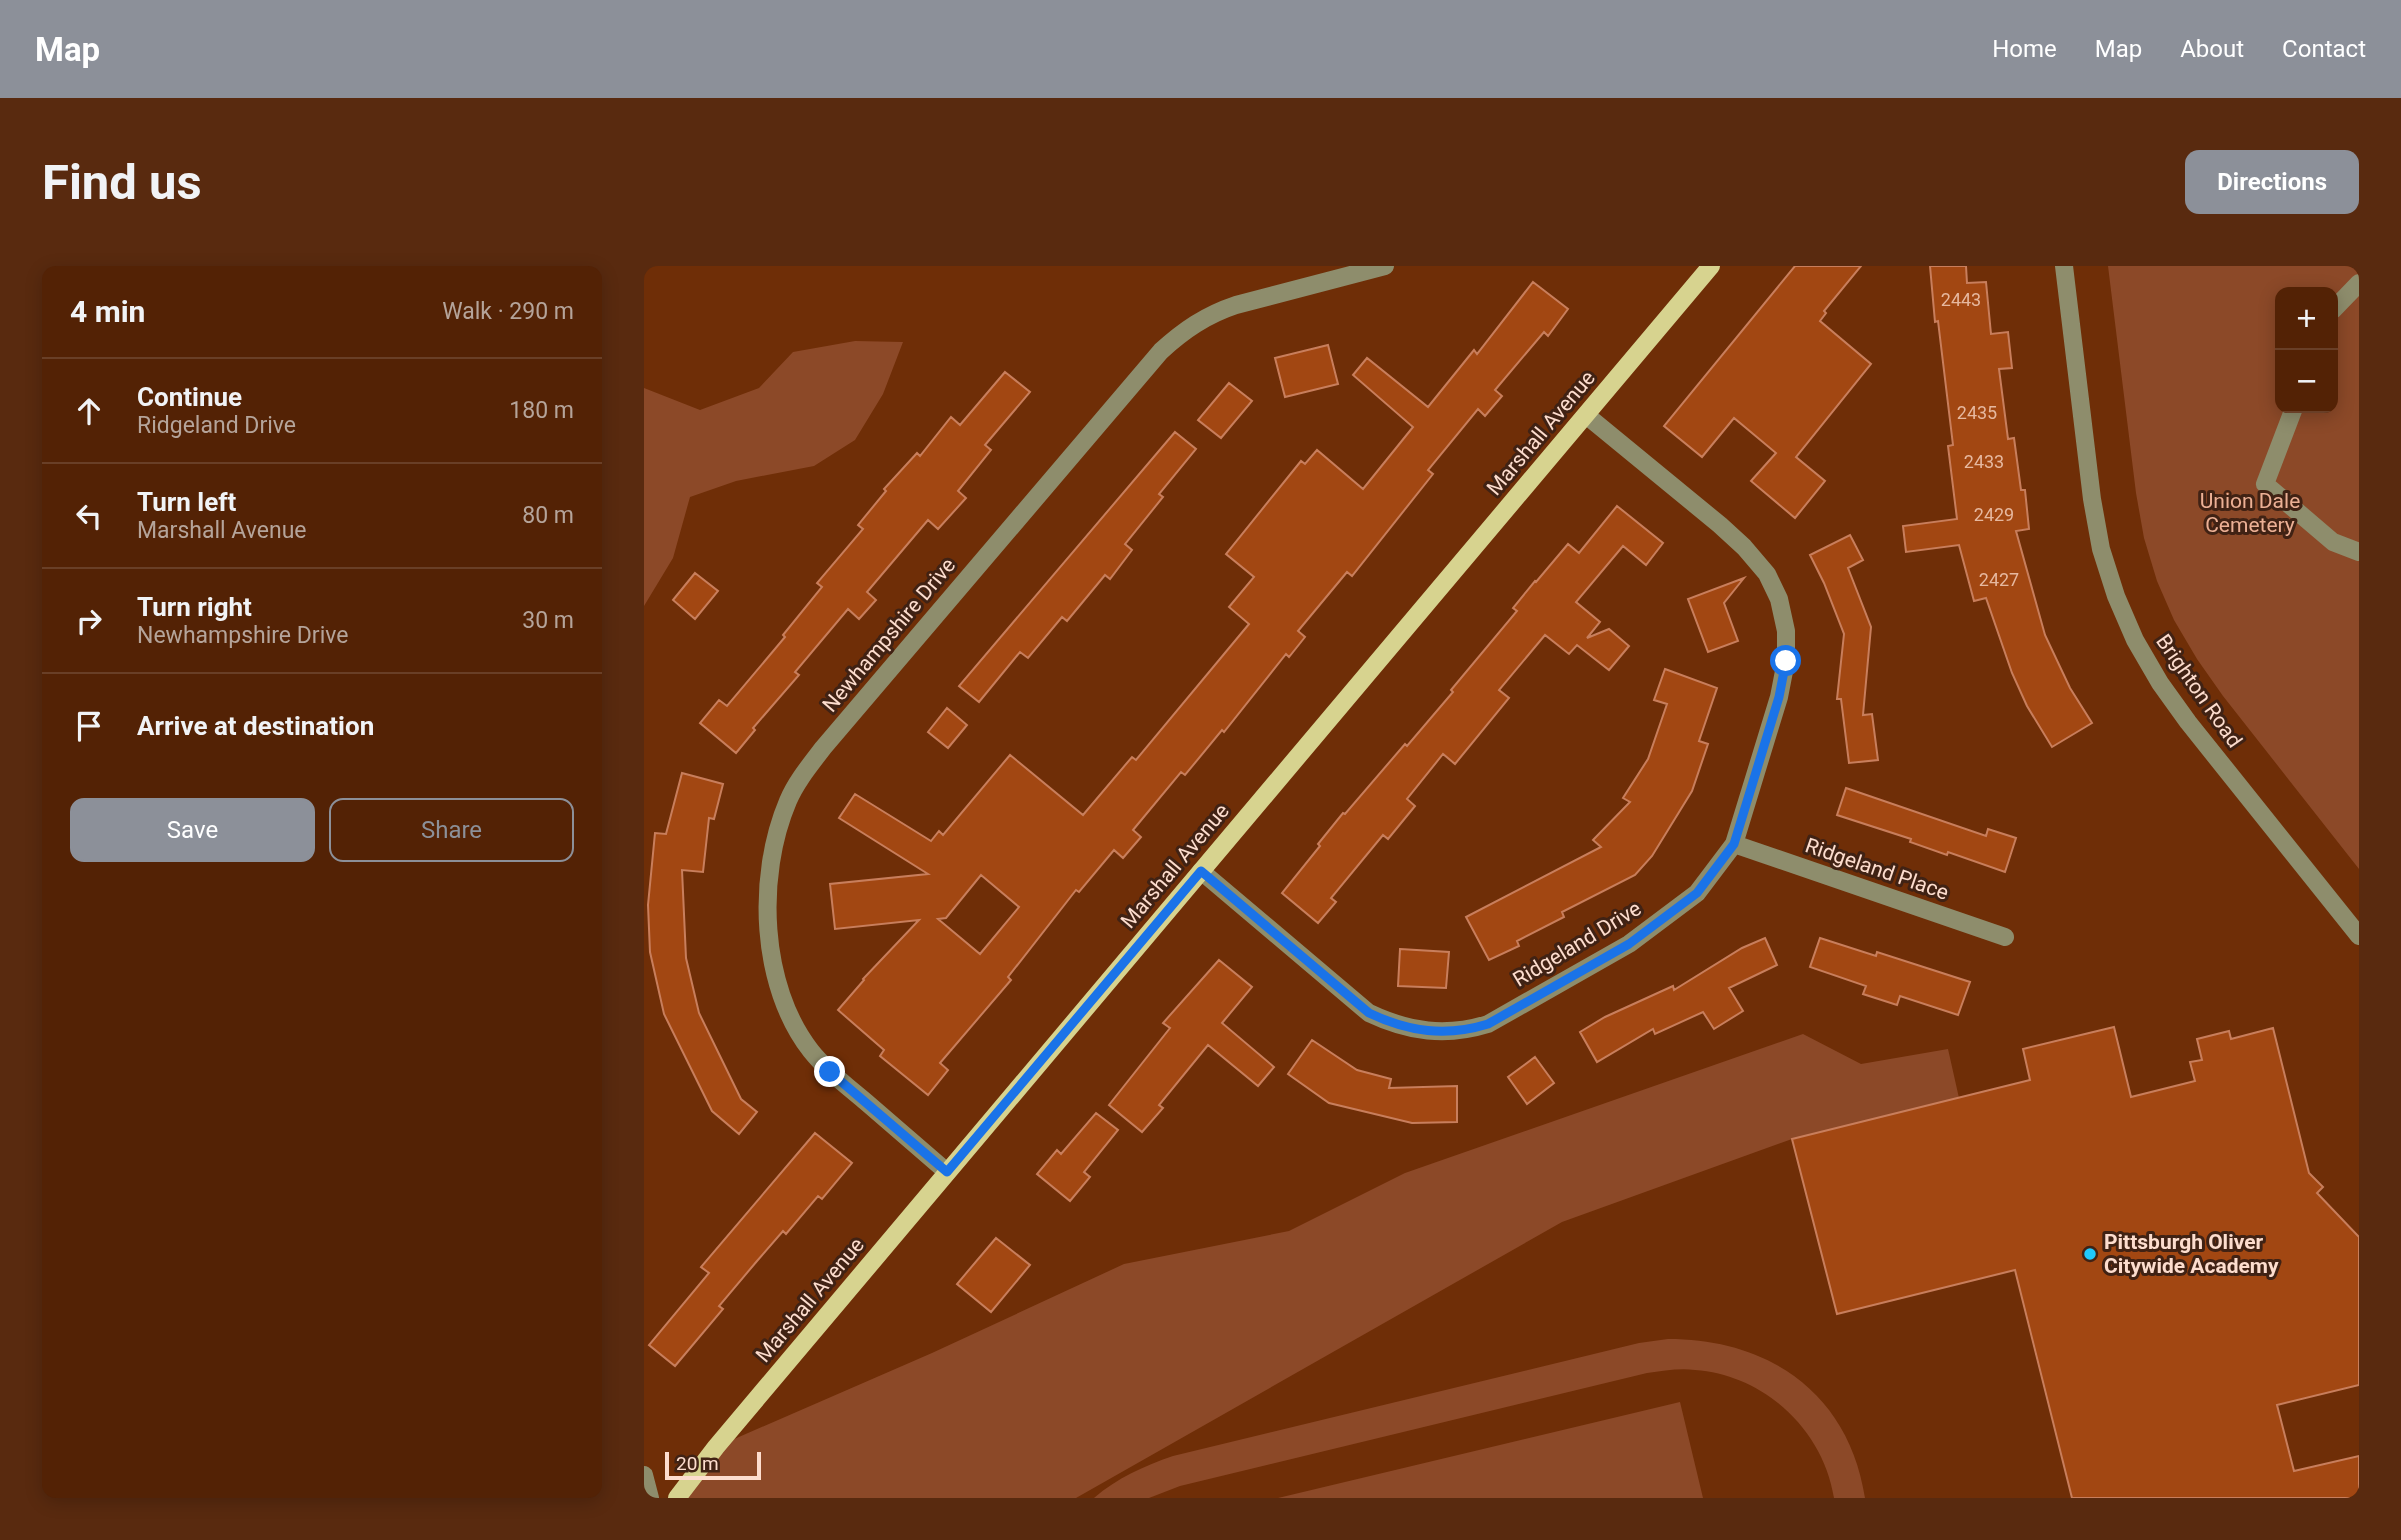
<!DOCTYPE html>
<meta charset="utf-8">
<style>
:root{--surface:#532205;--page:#592a0f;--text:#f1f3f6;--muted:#b5a49a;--line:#693f27;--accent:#8c9099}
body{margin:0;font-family:Roboto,sans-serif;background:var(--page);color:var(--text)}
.controls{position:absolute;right:21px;top:21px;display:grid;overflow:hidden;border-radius:14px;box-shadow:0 4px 18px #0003}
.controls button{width:63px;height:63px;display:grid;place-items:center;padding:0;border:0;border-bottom:2px solid var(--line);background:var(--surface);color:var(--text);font:35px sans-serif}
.scale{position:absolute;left:21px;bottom:18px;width:96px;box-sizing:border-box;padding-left:7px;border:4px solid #fdddce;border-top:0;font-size:19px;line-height:24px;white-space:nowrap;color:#fdddce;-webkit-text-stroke:5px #402214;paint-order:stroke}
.stop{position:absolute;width:21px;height:21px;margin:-16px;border:5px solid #1a73e8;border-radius:50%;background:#fff}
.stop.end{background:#1a73e8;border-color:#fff;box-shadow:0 2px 7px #0008}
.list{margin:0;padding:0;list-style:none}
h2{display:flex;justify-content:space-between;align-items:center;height:91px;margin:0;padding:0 28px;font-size:30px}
h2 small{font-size:23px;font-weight:400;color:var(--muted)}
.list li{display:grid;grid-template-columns:46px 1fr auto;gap:21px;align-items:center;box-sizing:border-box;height:105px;padding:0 28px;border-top:2px solid var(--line)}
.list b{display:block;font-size:26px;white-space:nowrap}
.list p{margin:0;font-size:23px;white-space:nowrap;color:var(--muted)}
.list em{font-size:23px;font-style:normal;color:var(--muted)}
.actions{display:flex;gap:14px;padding:21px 28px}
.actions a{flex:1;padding:16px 0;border:2px solid var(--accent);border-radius:14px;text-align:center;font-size:24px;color:var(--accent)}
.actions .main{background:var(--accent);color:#fff}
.icon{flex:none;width:38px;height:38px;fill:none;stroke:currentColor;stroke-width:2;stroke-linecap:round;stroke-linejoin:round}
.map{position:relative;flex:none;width:1715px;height:1232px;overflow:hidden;border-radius:14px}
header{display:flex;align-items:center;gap:42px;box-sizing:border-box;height:98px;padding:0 35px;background:var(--accent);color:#fff}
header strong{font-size:33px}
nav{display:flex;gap:38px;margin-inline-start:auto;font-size:24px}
.intro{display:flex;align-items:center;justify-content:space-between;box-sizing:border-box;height:168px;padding:0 42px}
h1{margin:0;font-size:49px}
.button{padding:18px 32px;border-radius:14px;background:var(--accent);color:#fff;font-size:24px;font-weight:700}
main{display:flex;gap:42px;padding:0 42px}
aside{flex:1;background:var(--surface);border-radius:14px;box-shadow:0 4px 18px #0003}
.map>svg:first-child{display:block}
.green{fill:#8c4928;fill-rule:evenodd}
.building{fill:#a24712;stroke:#c87e5c;stroke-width:2;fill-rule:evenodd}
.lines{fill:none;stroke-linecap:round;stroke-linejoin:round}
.minor{stroke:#8e8d6c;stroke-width:18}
.major{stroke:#d7d38f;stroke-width:18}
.route{stroke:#1a73e8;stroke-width:9}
.poi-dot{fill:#1fc9fd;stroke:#402214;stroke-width:2.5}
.labels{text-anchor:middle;stroke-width:6;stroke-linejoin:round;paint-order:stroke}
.number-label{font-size:18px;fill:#e6b89f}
.street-label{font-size:21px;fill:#fdddce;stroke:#402214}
.park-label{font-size:21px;fill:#ecb095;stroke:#402214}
.poi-label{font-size:21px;font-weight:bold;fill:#fdddce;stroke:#402214;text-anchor:start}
</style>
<header>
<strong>Map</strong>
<nav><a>Home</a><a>Map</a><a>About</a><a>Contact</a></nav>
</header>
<div class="intro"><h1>Find us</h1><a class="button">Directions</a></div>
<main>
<aside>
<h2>4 min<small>Walk · 290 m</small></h2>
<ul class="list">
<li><svg class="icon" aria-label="ahead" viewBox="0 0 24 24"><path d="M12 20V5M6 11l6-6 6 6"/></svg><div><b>Continue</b><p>Ridgeland Drive</p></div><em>180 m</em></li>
<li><svg class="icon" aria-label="left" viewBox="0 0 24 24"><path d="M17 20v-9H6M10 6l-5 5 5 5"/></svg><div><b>Turn left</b><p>Marshall Avenue</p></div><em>80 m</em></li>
<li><svg class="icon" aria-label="right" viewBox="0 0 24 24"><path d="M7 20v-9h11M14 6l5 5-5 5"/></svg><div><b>Turn right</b><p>Newhampshire Drive</p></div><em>30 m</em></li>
<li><svg class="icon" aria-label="arrive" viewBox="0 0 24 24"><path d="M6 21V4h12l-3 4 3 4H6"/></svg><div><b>Arrive at destination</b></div></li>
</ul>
<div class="actions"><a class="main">Save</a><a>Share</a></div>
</aside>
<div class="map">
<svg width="1715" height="1232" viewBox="0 0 1715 1232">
<rect width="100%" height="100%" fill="#6f2e07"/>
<path class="green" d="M 1464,0 L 1715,0 L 1715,603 L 1579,430 L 1553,393 L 1530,354 L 1513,315 L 1500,272 L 1492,227 ZM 1636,26 L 1689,26 L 1689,142 L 1636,142 Z
M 211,75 L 259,76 L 239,128 L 211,174 L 170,200 L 92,215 L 46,231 L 29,292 L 0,340 L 0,122 L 56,144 L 115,122 L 149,86 Z
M 1159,768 L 1217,798 L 1304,783 L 1315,832 L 1148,873 L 918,956 L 432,1232 L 33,1232 L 72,1181 L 288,1087 L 480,998 L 645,965 L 761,907 Z
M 1024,1073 C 1126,1073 1205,1128 1221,1232 L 1190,1232 C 1179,1163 1120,1109 1051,1104 C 1035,1102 1019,1105 1003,1107 L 536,1220 L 505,1232 L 450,1232 C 473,1212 500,1200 529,1190 L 995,1077 Z
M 1036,1136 L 1059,1232 L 634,1232 Z"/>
<path class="building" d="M 1151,0 L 1217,0 L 1180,45 L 1182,47 L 1176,55 L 1227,98 L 1152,191 L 1181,215 L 1151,252 L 1107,215 L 1132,187 L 1090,152 L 1058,191 L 1020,160 Z
M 1286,0 L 1322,0 L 1323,17 L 1342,16 L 1347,68 L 1364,66 L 1368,102 L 1355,103 L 1364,173 L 1370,172 L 1377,224 L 1381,224 L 1385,263 L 1372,265 L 1401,369 L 1426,422 L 1448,457 L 1408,481 L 1383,440 L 1368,407 L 1342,332 L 1330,335 L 1315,279 L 1262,286 L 1259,260 L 1313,253 L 1304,180 L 1309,179 L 1294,55 L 1291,56 Z
M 889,16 L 924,43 L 904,70 L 900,66 L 851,124 L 858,130 L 841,150 L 834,143 L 784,204 L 789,208 L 708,310 L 703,306 L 654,365 L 661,371 L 645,391 L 642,388 L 580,466 L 578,464 L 541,509 L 537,506 L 489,564 L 497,571 L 479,592 L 470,584 L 435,626 L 432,624 L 364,711 L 367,714 L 296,797 L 304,804 L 284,829 L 236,790 L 240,784 L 194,744 L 220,714 L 219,713 L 275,654 L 191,663 L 186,618 L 284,608 L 195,552 L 211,528 L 287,575 L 295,565 L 299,569 L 366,489 L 439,549 L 488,491 L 492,494 L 605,358 L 585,341 L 610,311 L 582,288 L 657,195 L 661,198 L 673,184 L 719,223 L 769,161 L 709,109 L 723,92 L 784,141 L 830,84 L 833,88 ZM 337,609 L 375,641 L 336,688 L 294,653 L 302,652 Z
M 684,79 L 694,118 L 641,131 L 631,92 Z
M 361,106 L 386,126 L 341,179 L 347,184 L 314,225 L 322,232 L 294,263 L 284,254 L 223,326 L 232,334 L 215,353 L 204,343 L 151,406 L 155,409 L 109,462 L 111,464 L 92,487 L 56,457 L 75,434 L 83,440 L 141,371 L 139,369 L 178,321 L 173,317 L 219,263 L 214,259 L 242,225 L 240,223 L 273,187 L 276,190 L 307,151 L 316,159 Z
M 585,117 L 608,135 L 577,172 L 554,154 Z
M 531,166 L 552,183 L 515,228 L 519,231 L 481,278 L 488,284 L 466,313 L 461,309 L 423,355 L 418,351 L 384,392 L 376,386 L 335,436 L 315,420 Z
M 973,240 L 1019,277 L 1002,299 L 979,280 L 932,336 L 956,356 L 943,372 L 965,363 L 985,380 L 965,404 L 933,379 L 925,388 L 901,369 L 855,424 L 865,432 L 811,498 L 799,488 L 763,533 L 771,540 L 744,573 L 739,569 L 687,632 L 692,636 L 674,657 L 638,627 L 676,580 L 674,578 L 699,547 L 701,548 L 761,478 L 763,480 L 809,426 L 807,424 L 873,345 L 869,342 L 891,315 L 892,316 L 924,278 L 935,287 Z
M 1206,269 L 1219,294 L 1204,302 L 1227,361 L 1219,449 L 1228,448 L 1234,494 L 1205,497 L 1197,433 L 1193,433 L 1200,368 L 1180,317 L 1166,289 Z
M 51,307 L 74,325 L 51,353 L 29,334 Z
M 1100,312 L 1080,337 L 1094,375 L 1064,386 L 1044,333 Z
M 1021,403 L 1073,422 L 1055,475 L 1064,478 L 1048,525 L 1008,590 L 991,609 L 918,646 L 920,651 L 873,675 L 875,680 L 845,694 L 822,651 L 957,581 L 949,574 L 986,536 L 979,532 L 1004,493 L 1023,438 L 1010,434 Z
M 303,442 L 323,459 L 304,482 L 284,466 Z
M 38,507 L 79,518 L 70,553 L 65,552 L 59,606 L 38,604 L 42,692 L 55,747 L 97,833 L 113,846 L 95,868 L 68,845 L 20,748 L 6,686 L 4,639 L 11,567 L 22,568 Z
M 1202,522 L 1342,570 L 1344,563 L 1372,572 L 1361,606 L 1304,586 L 1303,589 L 1266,576 L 1267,573 L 1193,549 Z
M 1121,672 L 1133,699 L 1085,722 L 1099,745 L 1070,763 L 1059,746 L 1011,768 L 1009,763 L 953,796 L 936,766 L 961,751 L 1029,720 L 1030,724 L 1098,682 Z
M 1176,672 L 1232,690 L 1233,686 L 1326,716 L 1314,749 L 1256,730 L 1253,739 L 1219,728 L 1222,720 L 1166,701 Z
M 756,683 L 805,686 L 802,722 L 754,720 Z
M 575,694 L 608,721 L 578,757 L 630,801 L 614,820 L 564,779 L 515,839 L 519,842 L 498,866 L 465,839 L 526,762 L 519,757 Z
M 1470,761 L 1487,831 L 1551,815 L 1546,796 L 1558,794 L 1553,773 L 1585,765 L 1587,773 L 1629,762 L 1665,907 L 1679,921 L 1673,927 L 1715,971 L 1715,1119 L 1633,1139 L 1650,1205 L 1715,1190 L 1715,1232 L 1428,1232 L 1371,1004 L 1193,1048 L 1148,873 L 1386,814 L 1379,783 Z
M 668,774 L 713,804 L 747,813 L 745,822 L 813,820 L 813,856 L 768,857 L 685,837 L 644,808 Z
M 891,791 L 910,817 L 883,838 L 864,811 Z
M 452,847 L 474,864 L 440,906 L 446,911 L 426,935 L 393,908 L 413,884 L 417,888 Z
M 171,867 L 208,897 L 178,933 L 174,930 L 142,968 L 139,965 L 113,995 L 75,1040 L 79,1043 L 31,1100 L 5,1079 L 65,1007 L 57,1001 Z
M 352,972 L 386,999 L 347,1046 L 313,1018 Z"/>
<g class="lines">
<path class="minor" d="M 1420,0 L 1448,233 L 1457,283 L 1472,330 L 1491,374 L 1516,417 L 1544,456 L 1715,670
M 1689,44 L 1715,17
M 1650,142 L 1621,218 L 1689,276 L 1715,286
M 1090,578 L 1361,671
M 557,605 L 725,747 C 765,766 802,771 844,758 L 985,678 L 1053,627 L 1090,578 L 1135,431 L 1142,395 L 1142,365 L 1135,333 L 1123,308 L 1100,281 L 1076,259 L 942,149
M 303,906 C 276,883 249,859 222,836 C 203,820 183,805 167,785 C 116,720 112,610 144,535 C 152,516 166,499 179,482 L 517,85 C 540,64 562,49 592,39 L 741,0
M 0,1209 L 6,1232"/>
<path class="major" d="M 33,1232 L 72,1181 L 1067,0"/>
</g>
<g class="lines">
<path class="route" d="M 186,806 L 303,906 L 557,605 L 725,747 C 765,766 802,771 844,758 L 985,678 L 1053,627 L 1090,578 L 1135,431 L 1142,395"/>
</g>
<circle class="poi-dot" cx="1446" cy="988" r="7"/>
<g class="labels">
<g class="number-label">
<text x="1317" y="40">2443</text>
<text x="1333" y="153">2435</text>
<text x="1340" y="202">2433</text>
<text x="1350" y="255">2429</text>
<text x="1355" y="320">2427</text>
</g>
<g class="street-label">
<text transform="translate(897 167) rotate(-50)" y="7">Marshall Avenue</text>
<text transform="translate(245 369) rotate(-50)" y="7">Newhampshire Drive</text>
<text transform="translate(1555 425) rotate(55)" y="7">Brighton Road</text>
<text transform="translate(531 600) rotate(-50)" y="7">Marshall Avenue</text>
<text transform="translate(1233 603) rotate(19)" y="7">Ridgeland Place</text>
<text transform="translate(933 678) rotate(-31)" y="7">Ridgeland Drive</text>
<text transform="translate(166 1034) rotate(-50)" y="7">Marshall Avenue</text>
</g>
<g class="park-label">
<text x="1606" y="242">Union Dale<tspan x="1606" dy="24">Cemetery</tspan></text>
</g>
<g class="poi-label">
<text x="1460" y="983">Pittsburgh Oliver<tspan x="1460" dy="24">Citywide Academy</tspan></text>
</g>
</g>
</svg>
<div class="controls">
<button>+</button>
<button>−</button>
</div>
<div class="scale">20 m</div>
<div class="stop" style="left:1142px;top:395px"></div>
<div class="stop end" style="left:186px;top:806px"></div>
</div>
</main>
